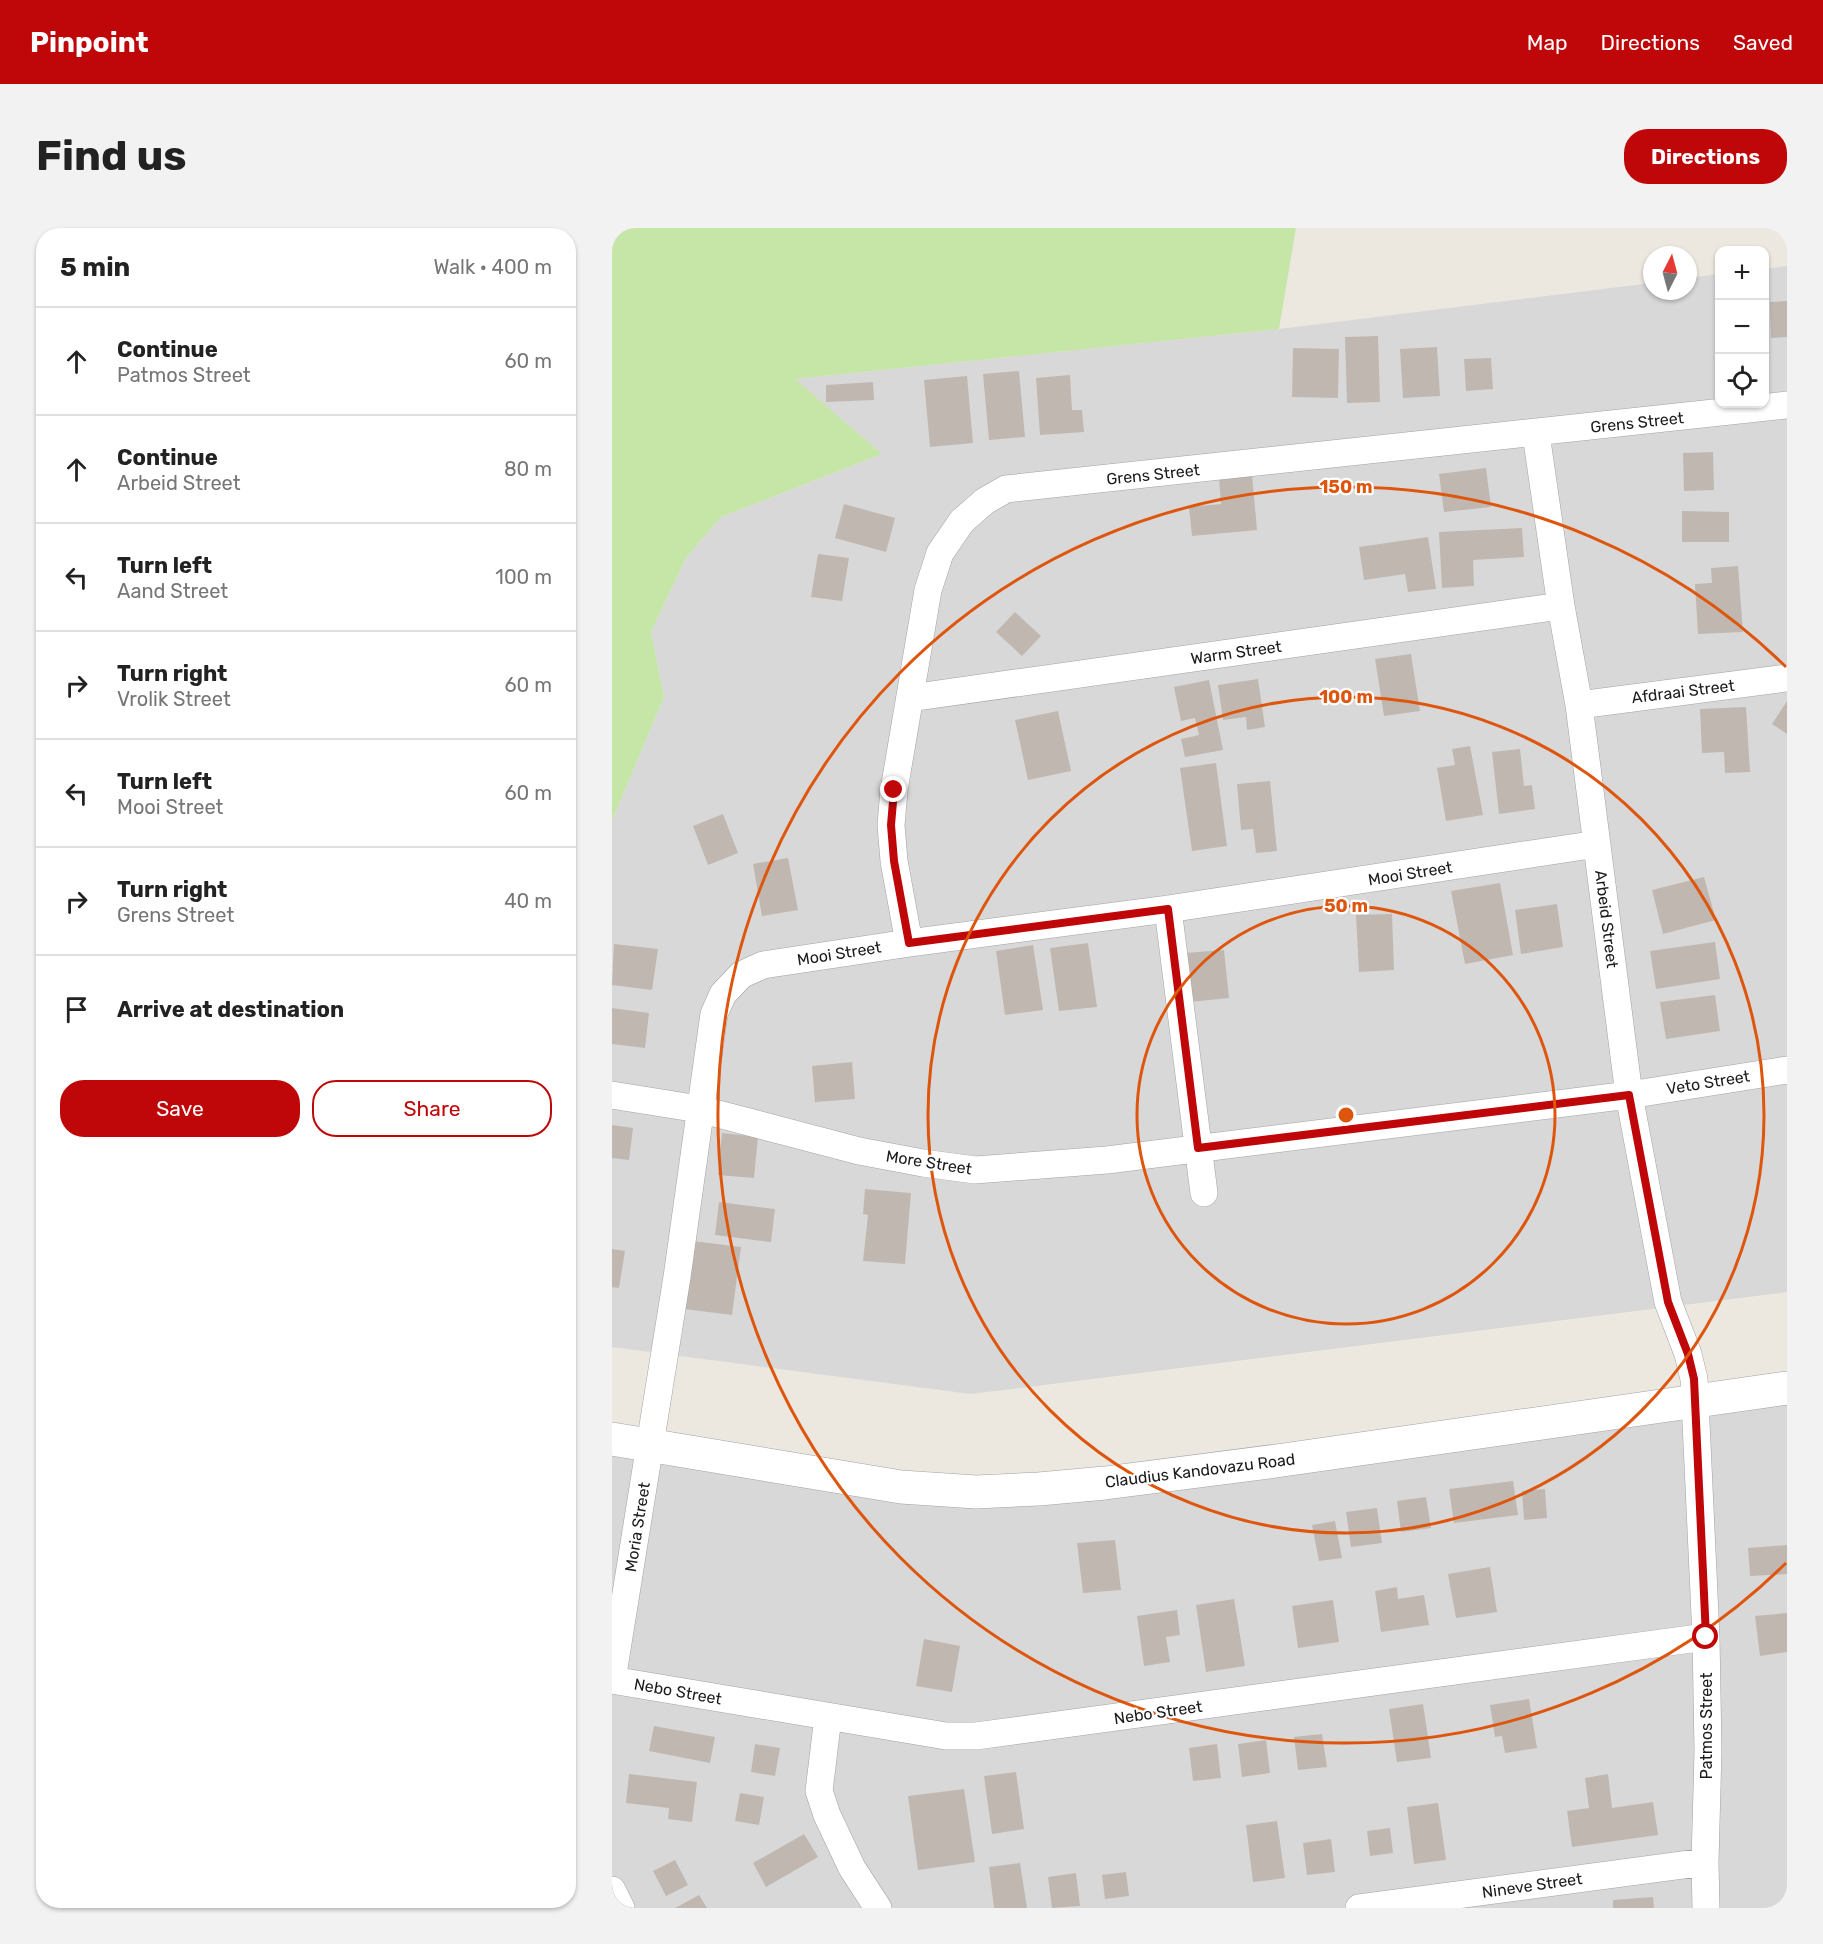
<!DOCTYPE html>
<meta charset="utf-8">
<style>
:root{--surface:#fff;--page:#f2f2f2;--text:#222;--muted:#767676;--line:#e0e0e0;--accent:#bf0608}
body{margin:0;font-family:Rubik,sans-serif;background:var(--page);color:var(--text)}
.controls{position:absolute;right:18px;top:18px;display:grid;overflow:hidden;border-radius:12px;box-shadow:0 2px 4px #0004}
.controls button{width:54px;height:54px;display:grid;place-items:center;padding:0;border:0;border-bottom:2px solid var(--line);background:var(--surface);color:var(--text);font:30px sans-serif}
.compass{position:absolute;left:1031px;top:18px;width:54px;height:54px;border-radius:50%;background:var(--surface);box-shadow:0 2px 4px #0004;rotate:6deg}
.stop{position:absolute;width:18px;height:18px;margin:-14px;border:4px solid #bf0608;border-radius:50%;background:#fff}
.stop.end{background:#bf0608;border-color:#fff;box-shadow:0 2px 6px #0008}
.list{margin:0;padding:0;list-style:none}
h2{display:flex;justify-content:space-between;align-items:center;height:78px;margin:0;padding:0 24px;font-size:26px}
h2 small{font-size:20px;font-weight:400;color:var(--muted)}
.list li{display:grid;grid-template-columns:39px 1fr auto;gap:18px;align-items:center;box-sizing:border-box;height:108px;padding:0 24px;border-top:2px solid var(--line)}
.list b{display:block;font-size:22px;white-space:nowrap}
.list p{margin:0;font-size:20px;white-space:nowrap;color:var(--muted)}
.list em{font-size:20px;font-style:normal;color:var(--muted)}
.actions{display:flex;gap:12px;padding:18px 24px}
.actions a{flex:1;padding:14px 0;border:2px solid var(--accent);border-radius:24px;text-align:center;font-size:21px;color:var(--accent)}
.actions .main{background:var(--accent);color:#fff}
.icon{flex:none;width:33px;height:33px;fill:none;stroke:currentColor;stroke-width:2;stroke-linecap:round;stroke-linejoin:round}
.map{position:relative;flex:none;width:1175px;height:1680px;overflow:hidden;border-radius:24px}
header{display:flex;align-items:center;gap:36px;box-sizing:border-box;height:84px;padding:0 30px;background:var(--accent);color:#fff}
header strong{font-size:28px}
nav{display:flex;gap:33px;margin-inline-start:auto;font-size:21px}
.intro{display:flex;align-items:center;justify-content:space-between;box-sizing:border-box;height:144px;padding:0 36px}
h1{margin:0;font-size:42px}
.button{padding:15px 27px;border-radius:24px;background:var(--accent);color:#fff;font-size:21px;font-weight:700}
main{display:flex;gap:36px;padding:0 36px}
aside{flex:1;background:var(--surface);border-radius:24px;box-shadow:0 2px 4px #0004}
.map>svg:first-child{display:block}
.residential{fill:#d9d8d8}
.grass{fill:#c6e6a7}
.building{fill:#c0b8b0}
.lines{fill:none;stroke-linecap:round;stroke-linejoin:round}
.minor-casing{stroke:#a2a2a2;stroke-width:28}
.tertiary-casing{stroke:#a2a2a2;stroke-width:34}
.minor{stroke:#fff;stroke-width:27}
.tertiary{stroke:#fff;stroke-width:33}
.route{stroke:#bf0608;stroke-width:8}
.ring{fill:none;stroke:#de560d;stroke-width:3}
.labels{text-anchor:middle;stroke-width:4.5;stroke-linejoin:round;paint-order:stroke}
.street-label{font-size:16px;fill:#1b1b1b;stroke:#fff}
.centre{fill:#de560d;stroke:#fff;stroke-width:3}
.ring-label{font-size:18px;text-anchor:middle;font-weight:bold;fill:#de560d;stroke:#fff;stroke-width:4.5;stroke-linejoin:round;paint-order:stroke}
</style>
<header>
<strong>Pinpoint</strong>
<nav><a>Map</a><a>Directions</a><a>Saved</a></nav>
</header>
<div class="intro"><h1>Find us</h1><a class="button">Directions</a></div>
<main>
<aside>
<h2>5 min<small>Walk · 400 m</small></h2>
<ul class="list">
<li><svg class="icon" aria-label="ahead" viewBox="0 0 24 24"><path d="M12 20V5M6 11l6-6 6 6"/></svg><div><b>Continue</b><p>Patmos Street</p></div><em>60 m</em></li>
<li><svg class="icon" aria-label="ahead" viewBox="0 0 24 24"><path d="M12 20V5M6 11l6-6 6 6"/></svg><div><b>Continue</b><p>Arbeid Street</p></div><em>80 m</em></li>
<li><svg class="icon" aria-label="left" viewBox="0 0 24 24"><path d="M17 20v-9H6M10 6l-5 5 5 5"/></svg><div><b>Turn left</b><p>Aand Street</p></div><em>100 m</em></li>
<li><svg class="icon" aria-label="right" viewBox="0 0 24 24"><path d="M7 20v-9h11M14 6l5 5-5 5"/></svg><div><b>Turn right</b><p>Vrolik Street</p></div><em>60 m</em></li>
<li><svg class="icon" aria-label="left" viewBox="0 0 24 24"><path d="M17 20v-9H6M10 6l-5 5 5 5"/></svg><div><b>Turn left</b><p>Mooi Street</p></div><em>60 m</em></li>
<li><svg class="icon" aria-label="right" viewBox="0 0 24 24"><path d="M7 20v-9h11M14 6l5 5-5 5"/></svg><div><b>Turn right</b><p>Grens Street</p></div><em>40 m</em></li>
<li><svg class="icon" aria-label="arrive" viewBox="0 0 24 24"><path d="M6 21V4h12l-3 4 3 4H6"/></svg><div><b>Arrive at destination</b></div></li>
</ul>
<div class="actions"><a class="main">Save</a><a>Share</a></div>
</aside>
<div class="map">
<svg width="1175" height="1680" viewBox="0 0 1175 1680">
<rect width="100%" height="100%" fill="#ece8e0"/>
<path class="residential" d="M 1175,38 L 1175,1064 L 359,1166 L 0,1119 L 0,593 L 52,469 L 39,404 L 74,330 L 109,289 L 270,226 L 182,151 L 667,101 L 1040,55 L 1040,63 L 1076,63 L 1076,50 L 1107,46 L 1108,176 L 1152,176 L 1153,41 Z
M 1175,1160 L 1175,1680 L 0,1680 L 0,1211 L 441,1260 Z"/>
<path class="grass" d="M 0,0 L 684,0 L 667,101 L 183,151 L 270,226 L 109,289 L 74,330 L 39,404 L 52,469 L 0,593 Z"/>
<path class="building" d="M 1175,73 L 1175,109 L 1159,110 L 1158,74 Z
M 766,108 L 768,174 L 735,175 L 733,109 Z
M 825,119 L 828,168 L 791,170 L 788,121 Z
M 681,120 L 727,121 L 726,170 L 680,169 Z
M 879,130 L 881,161 L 854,163 L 852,131 Z
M 407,143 L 413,209 L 377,212 L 371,146 Z
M 458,147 L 460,182 L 470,182 L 472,204 L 428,207 L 424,150 Z
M 355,148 L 361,215 L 318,219 L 312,152 Z
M 261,154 L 262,172 L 214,174 L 214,157 Z
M 1101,224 L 1102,262 L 1072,263 L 1071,225 Z
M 874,240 L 879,279 L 832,284 L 827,246 Z
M 640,247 L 645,302 L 580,308 L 577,279 L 609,276 L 607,250 Z
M 232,276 L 283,290 L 274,324 L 223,310 Z
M 1070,283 L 1117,284 L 1117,314 L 1070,314 Z
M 910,300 L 912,329 L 861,332 L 862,358 L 830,360 L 827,304 Z
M 816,309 L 824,361 L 796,364 L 793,346 L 752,352 L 747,319 Z
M 206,326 L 237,330 L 230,373 L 199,369 Z
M 1126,338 L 1131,404 L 1086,406 L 1083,356 L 1100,355 L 1099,340 Z
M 403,384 L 429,408 L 410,428 L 384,404 Z
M 799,426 L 808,483 L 772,488 L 763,431 Z
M 646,451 L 653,499 L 635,502 L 634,489 L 611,492 L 606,457 Z
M 597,452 L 611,522 L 573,529 L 569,511 L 587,507 L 583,490 L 569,493 L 562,459 Z
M 1175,473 L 1175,506 L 1160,496 Z
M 1134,479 L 1138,544 L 1113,545 L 1112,524 L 1090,525 L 1088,481 Z
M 446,483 L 459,543 L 416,552 L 403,492 Z
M 858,518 L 871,587 L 834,593 L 825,540 L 843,537 L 840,521 Z
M 908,521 L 912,558 L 920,557 L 923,581 L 887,586 L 880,524 Z
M 604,535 L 615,618 L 580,623 L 568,540 Z
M 658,553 L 665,623 L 644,625 L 641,601 L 629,602 L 625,556 Z
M 111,586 L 126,625 L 96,637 L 81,598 Z
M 176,630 L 186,682 L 150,688 L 141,636 Z
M 1092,649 L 1104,692 L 1051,706 L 1040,662 Z
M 888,655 L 901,727 L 853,736 L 839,663 Z
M 945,676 L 951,719 L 909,726 L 903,682 Z
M 780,686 L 782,742 L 747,744 L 744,687 Z
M 1103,714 L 1108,751 L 1044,761 L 1038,723 Z
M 476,715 L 485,779 L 447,783 L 438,720 Z
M 2,716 L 46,721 L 40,762 L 0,757 Z
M 421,717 L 431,782 L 393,787 L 384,723 Z
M 612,722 L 617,770 L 577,774 L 572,725 Z
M 1103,767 L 1108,803 L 1054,811 L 1048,774 Z
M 0,780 L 37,785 L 33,820 L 0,816 Z
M 240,834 L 243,871 L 203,874 L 200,838 Z
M 0,897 L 21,900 L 17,932 L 0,930 Z
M 110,905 L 146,909 L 142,950 L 106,947 Z
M 253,961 L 299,965 L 293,1036 L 251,1033 L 256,987 L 251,986 Z
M 107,974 L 163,981 L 159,1014 L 103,1007 Z
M 81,1013 L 129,1019 L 120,1087 L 72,1081 Z
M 0,1021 L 13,1023 L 7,1060 L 0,1059 Z
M 901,1253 L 906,1287 L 842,1295 L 837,1261 Z
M 933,1261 L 935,1290 L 912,1292 L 910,1263 Z
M 814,1269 L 819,1300 L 789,1304 L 785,1273 Z
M 765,1280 L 770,1315 L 739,1319 L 734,1284 Z
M 723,1293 L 730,1330 L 707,1333 L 700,1297 Z
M 503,1312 L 509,1362 L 471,1365 L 465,1315 Z
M 1175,1317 L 1175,1346 L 1138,1348 L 1136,1320 Z
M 878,1339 L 885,1384 L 844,1390 L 836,1346 Z
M 785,1359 L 786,1371 L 812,1367 L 817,1397 L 769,1404 L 763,1363 Z
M 622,1371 L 633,1438 L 594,1444 L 584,1377 Z
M 721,1372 L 727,1414 L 686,1420 L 680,1378 Z
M 565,1382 L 568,1407 L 554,1409 L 558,1434 L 532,1438 L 525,1388 Z
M 1175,1385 L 1175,1424 L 1148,1428 L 1143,1388 Z
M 312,1411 L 348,1418 L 340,1464 L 304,1458 Z
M 917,1471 L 925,1520 L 893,1525 L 890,1508 L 883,1509 L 878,1477 Z
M 811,1476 L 819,1530 L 785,1534 L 777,1481 Z
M 42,1498 L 103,1509 L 98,1535 L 37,1523 Z
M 710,1506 L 715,1539 L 686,1542 L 682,1509 Z
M 654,1512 L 658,1545 L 630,1549 L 626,1516 Z
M 143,1516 L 168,1520 L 163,1548 L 139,1544 Z
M 605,1516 L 609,1550 L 581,1553 L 577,1520 Z
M 404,1544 L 412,1601 L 380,1606 L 372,1548 Z
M 17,1546 L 85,1554 L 80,1594 L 56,1591 L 57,1580 L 14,1575 Z
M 996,1546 L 1000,1580 L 1041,1574 L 1046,1607 L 960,1619 L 955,1583 L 977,1580 L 973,1550 Z
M 352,1561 L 363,1634 L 306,1642 L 296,1568 Z
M 128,1565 L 152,1569 L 147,1597 L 123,1593 Z
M 826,1575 L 834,1632 L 802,1636 L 795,1579 Z
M 665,1593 L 673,1650 L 641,1654 L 634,1597 Z
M 778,1600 L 781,1625 L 758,1628 L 755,1603 Z
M 192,1606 L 206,1629 L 154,1659 L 141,1635 Z
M 719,1611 L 723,1644 L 695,1647 L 691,1615 Z
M 63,1632 L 76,1657 L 54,1668 L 41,1643 Z
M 408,1635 L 415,1680 L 382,1680 L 377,1639 Z
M 514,1644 L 517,1668 L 493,1671 L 490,1647 Z
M 464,1645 L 468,1678 L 440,1680 L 436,1649 Z
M 87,1667 L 95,1680 L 63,1680 Z
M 1041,1669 L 1042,1680 L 1001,1680 L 1001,1672 Z"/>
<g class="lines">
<g class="minor-casing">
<path id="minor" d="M 924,206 L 949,378 L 967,477 L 1017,867 L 1056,1074 L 1076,1126 L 1082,1151 L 1094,1409 L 1096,1523 L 1093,1634 L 1094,1680
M 298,470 L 949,378
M 967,477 L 1175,450
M 985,616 L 556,681 L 297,715 L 151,737 L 129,747 L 111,766 L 102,786 L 65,1049 L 0,1452 L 334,1508 L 364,1508 L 1094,1409
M 556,681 L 592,965
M 297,715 L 282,633 L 279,597 L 282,562 L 316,362 L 328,325 L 350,293 L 373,273 L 394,261 L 1175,177
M 0,867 L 87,881 L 247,923 L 311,935 L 363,942 L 495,932 L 1017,867 L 1175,842
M 216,1489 L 207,1563 L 215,1587 L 240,1640 L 266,1680
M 0,1662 L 9,1680
M 747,1680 L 1093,1634"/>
</g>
<g class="tertiary-casing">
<path id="tertiary" d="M 0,1211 L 289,1259 L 364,1264 L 427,1261 L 493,1255 L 664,1233 L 1175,1160"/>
</g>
<use href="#minor" class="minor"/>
<use href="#tertiary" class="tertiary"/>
</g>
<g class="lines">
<path class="route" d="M 282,562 L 279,597 L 282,633 L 297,715 L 556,681 L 586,920 L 1017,867 L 1056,1074 L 1076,1126 L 1082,1151 L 1094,1409"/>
</g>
<g class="ring">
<circle cx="734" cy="887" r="209"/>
<circle cx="734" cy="887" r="418"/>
<path d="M1174 1335A628 628 0 1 1 1174 439"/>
</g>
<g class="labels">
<g class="street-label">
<text transform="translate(1025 194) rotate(-6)" y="6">Grens Street</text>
<text transform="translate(541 246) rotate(-6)" y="6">Grens Street</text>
<text transform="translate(624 424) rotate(-8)" y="6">Warm Street</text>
<text transform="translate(1071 463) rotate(-7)" y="6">Afdraai Street</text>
<text transform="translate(798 645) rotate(-9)" y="6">Mooi Street</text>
<text transform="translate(995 691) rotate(83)" y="6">Arbeid Street</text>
<text transform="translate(227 725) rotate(-9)" y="6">Mooi Street</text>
<text transform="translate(1096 854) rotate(-9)" y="6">Veto Street</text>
<text transform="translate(317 934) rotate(9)" y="6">More Street</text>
<text transform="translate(588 1242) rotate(-7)" y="6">Claudius Kandovazu Road</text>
<text transform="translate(25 1299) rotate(-81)" y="6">Moria Street</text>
<text transform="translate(66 1463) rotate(10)" y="6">Nebo Street</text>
<text transform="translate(546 1484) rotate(-8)" y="6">Nebo Street</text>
<text transform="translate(1094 1498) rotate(-90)" y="6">Patmos Street</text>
<text transform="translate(920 1657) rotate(-8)" y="6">Nineve Street</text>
</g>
</g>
<circle cx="734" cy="887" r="9" class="centre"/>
<g class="ring-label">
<text x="734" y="265">150 m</text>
<text x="734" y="475">100 m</text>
<text x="734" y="684">50 m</text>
</g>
</svg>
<div class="controls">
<button>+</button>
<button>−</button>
<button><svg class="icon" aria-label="locate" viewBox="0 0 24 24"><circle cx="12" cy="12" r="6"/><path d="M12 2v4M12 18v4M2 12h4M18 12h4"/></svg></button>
</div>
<svg class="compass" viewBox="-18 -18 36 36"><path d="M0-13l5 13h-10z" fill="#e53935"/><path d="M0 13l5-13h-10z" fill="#767676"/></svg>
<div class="stop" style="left:1094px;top:1409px"></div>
<div class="stop end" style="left:282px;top:562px"></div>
</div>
</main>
